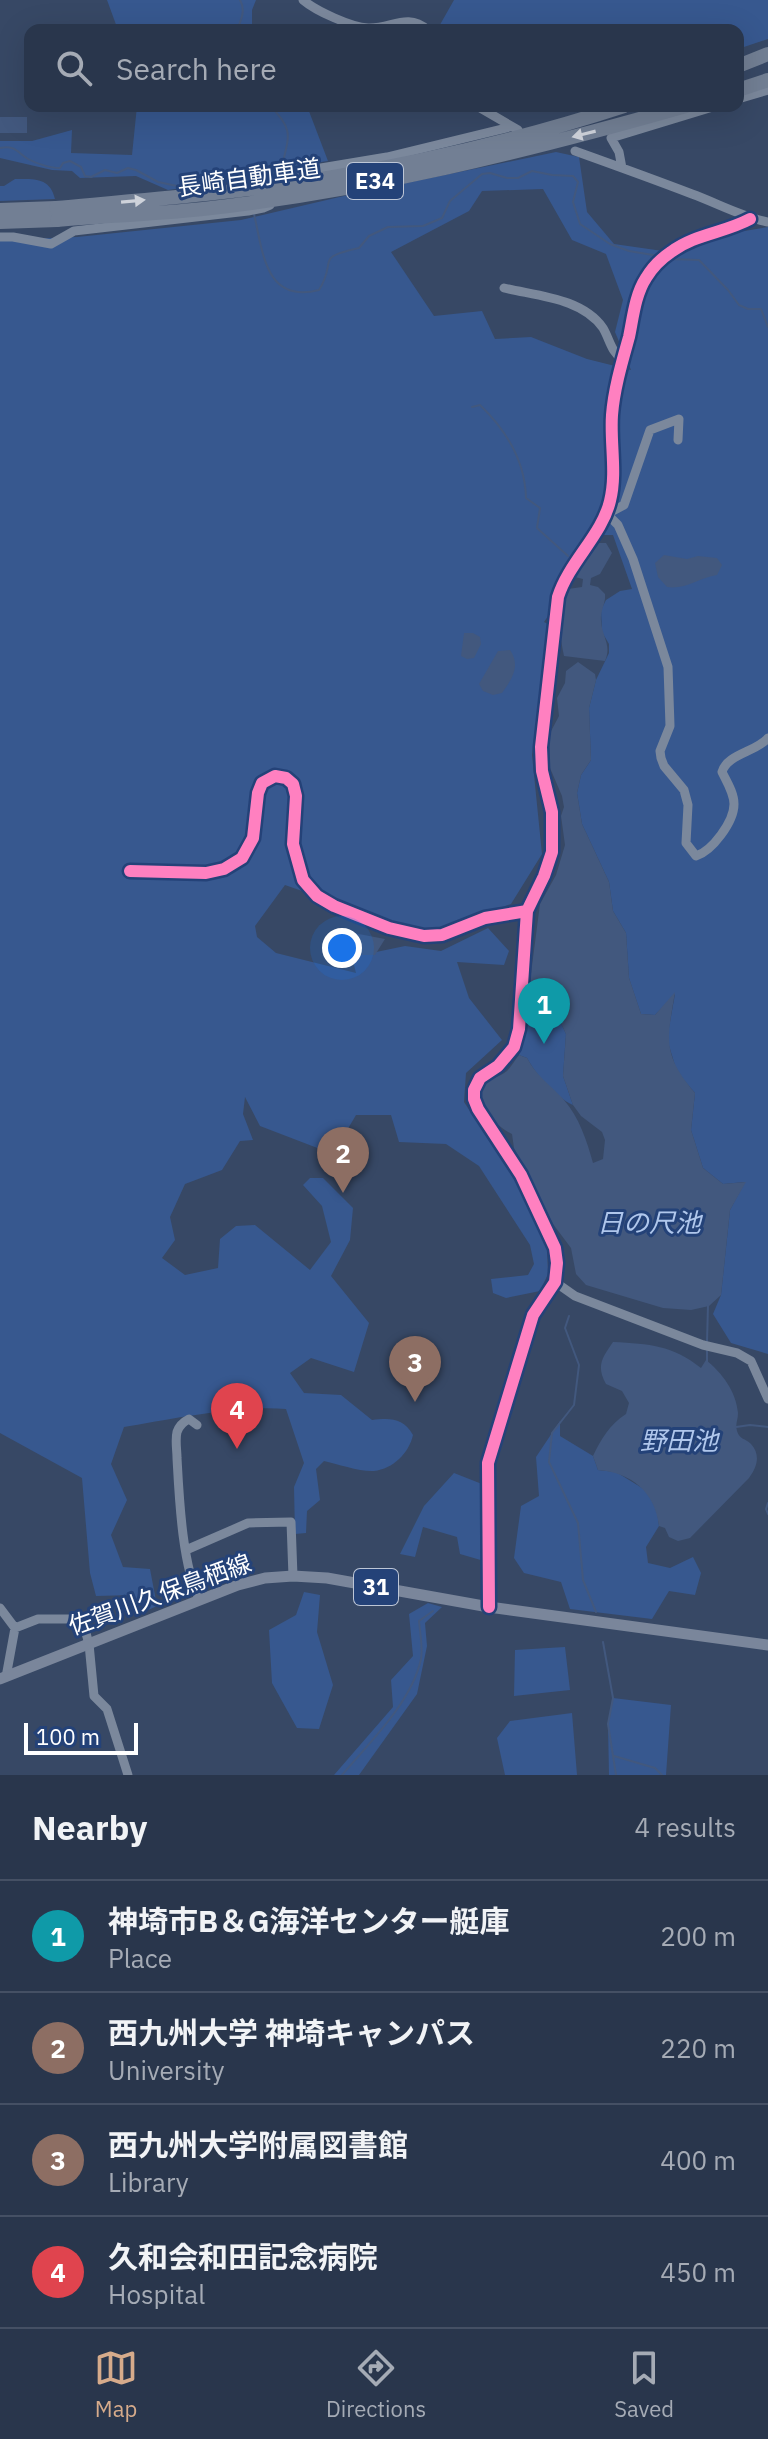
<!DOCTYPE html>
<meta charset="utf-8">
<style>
:root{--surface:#29364c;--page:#313e53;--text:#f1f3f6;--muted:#a5abb5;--line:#455064;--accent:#d6ab8b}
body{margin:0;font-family:"IBM Plex Sans","Noto Sans JP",sans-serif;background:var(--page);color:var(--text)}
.scale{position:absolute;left:24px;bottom:20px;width:114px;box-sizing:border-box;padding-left:8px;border:4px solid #fff;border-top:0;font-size:22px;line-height:28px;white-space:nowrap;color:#fff;-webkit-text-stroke:6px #244278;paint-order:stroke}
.you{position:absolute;left:342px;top:948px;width:28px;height:28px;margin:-20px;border:6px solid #fff;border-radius:50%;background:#1a73e8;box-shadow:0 0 0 12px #1a73e833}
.badge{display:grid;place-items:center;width:52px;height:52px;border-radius:50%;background:var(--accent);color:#fff;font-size:26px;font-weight:700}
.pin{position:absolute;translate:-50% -66px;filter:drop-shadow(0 2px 4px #0008)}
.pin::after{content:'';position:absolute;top:42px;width:28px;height:24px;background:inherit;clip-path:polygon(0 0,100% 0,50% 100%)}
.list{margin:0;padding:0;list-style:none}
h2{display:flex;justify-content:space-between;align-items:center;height:104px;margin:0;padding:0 32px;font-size:34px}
h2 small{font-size:26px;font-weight:400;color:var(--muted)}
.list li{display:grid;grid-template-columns:52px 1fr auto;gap:24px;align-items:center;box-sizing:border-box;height:112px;padding:0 32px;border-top:2px solid var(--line)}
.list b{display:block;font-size:30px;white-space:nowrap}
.list p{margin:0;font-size:26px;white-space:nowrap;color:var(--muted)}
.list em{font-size:26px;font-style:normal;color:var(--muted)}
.icon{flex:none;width:44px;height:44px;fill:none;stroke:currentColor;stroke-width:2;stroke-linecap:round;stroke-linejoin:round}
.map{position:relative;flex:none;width:768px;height:1775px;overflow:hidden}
.search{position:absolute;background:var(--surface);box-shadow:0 8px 32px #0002;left:24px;right:24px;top:24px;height:88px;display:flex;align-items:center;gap:20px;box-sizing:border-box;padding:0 28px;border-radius:16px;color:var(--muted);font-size:30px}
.sheet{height:552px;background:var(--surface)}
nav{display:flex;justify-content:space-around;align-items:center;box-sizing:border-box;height:112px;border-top:2px solid var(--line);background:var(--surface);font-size:22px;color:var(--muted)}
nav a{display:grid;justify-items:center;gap:4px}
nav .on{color:var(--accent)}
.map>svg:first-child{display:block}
.green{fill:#37588f;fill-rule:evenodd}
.water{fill:#42587e}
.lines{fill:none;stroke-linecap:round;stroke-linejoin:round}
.stream{stroke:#42587e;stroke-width:2}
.minor{stroke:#7b889c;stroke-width:9}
.major{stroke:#7a869b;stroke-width:11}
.highway{stroke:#727f94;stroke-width:14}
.highway-bridge{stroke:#727f94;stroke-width:14}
.cycleway-casing{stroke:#244278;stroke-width:17}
.cycleway{stroke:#ff80c0;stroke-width:12}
.oneway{fill:#ced2da}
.labels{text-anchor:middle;stroke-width:6;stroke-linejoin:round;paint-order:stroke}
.shield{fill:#244278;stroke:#bdc6d6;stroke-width:2}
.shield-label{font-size:22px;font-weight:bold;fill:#fff}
.street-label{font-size:24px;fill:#fff;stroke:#244278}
.water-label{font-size:26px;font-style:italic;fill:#b0c7ec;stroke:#244278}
</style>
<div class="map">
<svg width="768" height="1775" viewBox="0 0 768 1775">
<rect width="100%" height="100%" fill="#374865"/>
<path class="green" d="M 107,0 L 256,0 L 252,10 L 252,30 L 118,30 Z
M 454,0 L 768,0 L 768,39 L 738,49 L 738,30 L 437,30 Z
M 137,106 L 307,106 L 328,161 L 288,167 L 276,161 L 247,179 L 168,190 L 136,176 L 80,178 L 72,171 L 52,170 L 0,158 L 0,141 L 32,141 L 72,130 L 71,153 L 132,155 Z
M 556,152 L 579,157 L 587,212 L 614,244 L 677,253 L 708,237 L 768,227 L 768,1354 L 731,1343 L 713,1314 L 721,1295 L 730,1210 L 745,1182 L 723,1184 L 703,1168 L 691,1130 L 695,1093 L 677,1072 L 667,1039 L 675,994 L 655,1015 L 641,1014 L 629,978 L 626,933 L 613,911 L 609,882 L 582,824 L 577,793 L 581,775 L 591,760 L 589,708 L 596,680 L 609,653 L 609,644 L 602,632 L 601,610 L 606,600 L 620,591 L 632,589 L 613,535 L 603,535 L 544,622 L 548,624 L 532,755 L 542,854 L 511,904 L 448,927 L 410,929 L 285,885 L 255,926 L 257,937 L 276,953 L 356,973 L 352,957 L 405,946 L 441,951 L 488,928 L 509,951 L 504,965 L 457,962 L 469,998 L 502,1040 L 466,1073 L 464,1102 L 516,1182 L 547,1248 L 548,1274 L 540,1291 L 506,1298 L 493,1293 L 491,1279 L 528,1275 L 534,1264 L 530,1245 L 479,1166 L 446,1144 L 399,1142 L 391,1115 L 356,1115 L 333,1154 L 260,1126 L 245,1097 L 243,1114 L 253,1140 L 240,1141 L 222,1170 L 185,1184 L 170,1217 L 175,1240 L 162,1258 L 185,1275 L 218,1268 L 220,1239 L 236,1226 L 255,1225 L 310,1270 L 331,1242 L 322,1206 L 303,1185 L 310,1178 L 323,1178 L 353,1208 L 350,1240 L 331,1276 L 369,1323 L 354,1372 L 311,1358 L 290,1373 L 304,1393 L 341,1395 L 372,1420 C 391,1418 403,1418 413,1435 C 409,1453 393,1469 374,1471 C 361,1472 337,1464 324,1461 L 316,1469 L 320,1500 L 307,1511 L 306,1533 L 295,1534 L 294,1487 L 304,1463 L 286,1409 C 238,1405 173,1419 124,1427 L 111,1464 L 127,1500 L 111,1535 L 123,1567 L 150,1569 L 157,1606 L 146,1611 L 133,1595 L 96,1596 L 90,1573 L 82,1478 L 0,1433 L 0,240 L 77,237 L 241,220 L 348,195 ZM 543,189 L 572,240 L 606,254 L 623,300 L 615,332 L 631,370 L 587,359 L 531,337 L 495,339 L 482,311 L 434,316 L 391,252 L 469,211 L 482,191 Z
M 15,179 C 34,179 50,177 55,199 L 0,201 L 0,186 L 4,186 Z
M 530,981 L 534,990 L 550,1000 L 566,1034 L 563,1076 L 573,1105 C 554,1096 537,1076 527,1058 L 519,1055 L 526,1026 Z
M 560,1421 L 560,1436 L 593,1456 L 598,1470 L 616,1472 L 647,1491 L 657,1511 L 659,1526 L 646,1547 L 648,1563 L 670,1568 L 693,1557 L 701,1573 L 695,1595 L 669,1591 L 652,1619 L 570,1609 L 561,1582 L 524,1573 L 514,1558 L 521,1506 L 539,1496 L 536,1457 Z
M 454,1473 L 482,1484 L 484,1561 L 460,1554 L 457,1537 L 423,1527 L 415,1557 L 400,1554 L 424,1506 Z
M 304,1592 L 320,1595 L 317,1632 L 333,1685 L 319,1729 L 297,1728 L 272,1683 L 269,1630 L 296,1615 Z
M 428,1603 L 442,1607 L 425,1623 L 427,1646 L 417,1694 L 359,1775 L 334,1775 L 393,1707 L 391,1680 L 413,1656 L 409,1614 Z
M 565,1647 L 570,1690 L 514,1696 L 515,1650 Z
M 613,1698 L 671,1705 L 666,1775 L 609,1775 L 608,1724 Z
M 572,1713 L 577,1775 L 505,1775 L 497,1738 L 510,1721 Z"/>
<path class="water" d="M 0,117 L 27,117 L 27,133 L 0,133 Z
M 599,543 L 606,543 L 612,553 L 600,574 L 591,578 L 590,585 L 598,587 L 605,594 C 606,604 600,610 601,621 C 602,637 612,645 605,661 L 564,656 C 559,633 557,610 568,589 L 582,587 L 583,579 L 575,577 Z
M 664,555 L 687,559 L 698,556 L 717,558 L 722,565 L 717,575 C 699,578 685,590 667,587 L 658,577 L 655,563 Z
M 464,633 L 473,633 L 480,637 L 481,644 L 474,658 L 467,659 L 461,656 Z
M 510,650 C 521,666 512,679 502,693 L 493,695 L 483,691 L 479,684 L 498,651 Z
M 578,662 L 595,674 L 596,680 L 589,708 L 591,760 L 581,775 L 577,793 L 582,824 L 609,882 L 613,911 L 626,933 L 629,978 L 641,1014 L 655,1015 L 675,992 C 667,1040 662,1054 695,1093 L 691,1130 L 703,1168 L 723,1184 L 746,1182 L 730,1210 L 721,1295 L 709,1306 L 691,1310 L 663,1308 L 586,1285 L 576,1274 L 571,1248 L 553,1224 L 514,1148 L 512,1134 C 498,1127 467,1101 484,1084 C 490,1078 500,1077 507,1071 C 511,1067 515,1060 519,1055 L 527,1058 C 538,1078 550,1084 564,1100 C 579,1117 587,1141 593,1163 L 603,1159 L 605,1140 L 602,1132 L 581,1116 L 573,1105 L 563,1076 L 566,1034 L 550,1000 L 534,990 L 530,981 L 540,904 L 556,875 L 565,845 L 561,816 L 564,807 L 562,796 L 550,768 L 549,735 L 559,716 L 557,698 L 565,683 L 566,671 Z
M 343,931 L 385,939 L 375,955 L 351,955 L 342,939 Z
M 613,1342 C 650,1344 672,1345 701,1368 L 706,1360 C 722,1373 736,1391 738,1413 C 738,1420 735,1424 737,1431 C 740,1440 745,1438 751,1444 C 761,1455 757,1467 749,1478 L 690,1538 L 678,1541 L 669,1537 L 665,1528 L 659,1526 C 655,1492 632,1473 598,1470 L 593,1456 C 601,1439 610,1424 626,1414 L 629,1403 L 622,1391 L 606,1384 C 596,1366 602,1358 613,1342 Z"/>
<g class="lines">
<path class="stream" d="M 237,30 C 241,20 246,10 240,0
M 0,148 C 15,145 17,152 28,159 C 37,164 51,168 60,168 L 63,163 L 70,161 L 81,167 L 85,176 L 91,177 L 105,170 L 117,173 L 128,168 L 136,170 L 158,182 L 177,186 L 235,178 L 246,182
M 250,184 L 253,177 L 282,166 C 289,136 294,129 270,106
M 254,214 C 263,252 265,304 319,290 C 338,260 313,258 359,248 L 369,236 L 388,227 L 423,226 L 442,218 L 450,201 L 482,174 L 490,173 L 507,178 L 518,178 L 532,171 L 552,175 L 573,176 L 578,182 L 573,202 L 580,224 L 610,244 L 629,251 L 659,256
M 669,259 L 699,260 L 728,290 L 739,305 L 748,309 L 761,309 L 768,327
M 472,407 L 480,405 C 506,430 525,461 526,498 L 540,508 L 537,528 L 568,556
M 569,1316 L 565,1328 L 579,1365 L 574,1405 L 552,1433 L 549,1462 L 578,1523 L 583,1580 L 596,1612
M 707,1342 L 708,1305
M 707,1362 L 707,1348
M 736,1427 L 750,1425 L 768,1427
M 768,1503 L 766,1509 L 768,1514
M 603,1642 L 613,1698 L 608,1724 L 616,1775
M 614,1756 L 655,1768 L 662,1775
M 342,1775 C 369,1743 412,1702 421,1659 C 423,1647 420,1633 419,1621 L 433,1611"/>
<path class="minor" d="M 303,0 C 316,11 351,27 368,28 C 392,29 406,12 428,30
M 738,99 L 768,90
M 477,106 L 518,130
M 575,151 C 614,165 653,179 692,194 C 717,203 742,217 768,222
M 622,168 L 619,152 L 611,138 L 716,106
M 272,191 L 273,176 L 387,157 L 510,127
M 0,237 L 13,237 L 51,244 L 74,231 L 248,211 L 263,208 L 270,205
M 504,288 C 537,296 582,298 603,328 C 610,340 611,352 623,360
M 607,514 L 618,525 L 633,559 L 668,667 L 670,726 L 660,751 L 661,758 L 664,766 L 684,790 L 688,805 L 686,843 L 696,856 C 712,851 734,822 734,804 C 734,793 727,782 722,772 C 727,754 756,752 768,738
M 607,514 L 624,505 L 650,430 L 679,419 L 678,440
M 130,871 L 206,873 L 224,869 L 242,858 L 253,838 L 258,793 L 262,783 L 275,776 L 286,778 L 293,784 L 296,796 L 293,844 L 303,880 L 317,896 L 334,906 L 389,928 L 424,936 L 442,935 L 485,918 L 527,911
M 555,1282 L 575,1296 L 703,1345 L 737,1353 L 751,1361 L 768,1399
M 197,1425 L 189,1419 C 183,1422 179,1426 177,1432 C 175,1440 177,1450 177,1458 C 179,1494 182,1568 200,1600
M 186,1550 L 248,1523 L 291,1522 L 293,1576
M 489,1607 L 488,1463 L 533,1315 L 555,1282 L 557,1263 L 555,1248 L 521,1175 L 478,1109 L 474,1099 L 474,1090 L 480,1078 L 498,1066 L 514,1047 L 519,1029 L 527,911 L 544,876 L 552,852 L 552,812 L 542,771 L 541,747 L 558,597 C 569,562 602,535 610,501 C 617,473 610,443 612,415 C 614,389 622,362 629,337 C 633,318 635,295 646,278 C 652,268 662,258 671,252 C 695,234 724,233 750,219
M 0,1608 L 15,1628 L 38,1619 L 82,1619 L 89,1644 L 94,1696 L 107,1709 L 128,1775
M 6,1677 L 15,1628"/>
<path class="major" d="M 0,1679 L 238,1585 L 265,1578 L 293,1576 L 327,1578 L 489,1607 L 768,1645"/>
<path class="highway" d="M 738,66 L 768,54
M 738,90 L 768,80
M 0,210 L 56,208
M 0,222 L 57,220"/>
<path class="highway-bridge" d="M 56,208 C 144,200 234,193 322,179 C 423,162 526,138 624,106
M 57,220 C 106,216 155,214 203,209 C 366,191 528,151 686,106"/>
<g class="cycleway-casing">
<path id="cycleway" d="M 130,871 L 206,873 L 224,869 L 242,858 L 253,838 L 258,793 L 262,783 L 275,776 L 286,778 L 293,784 L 296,796 L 293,844 L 303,880 L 317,896 L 334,906 L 389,928 L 424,936 L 442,935 L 485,918 L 527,911
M 489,1607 L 488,1463 L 533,1315 L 555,1282 L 557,1263 L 555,1248 L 521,1175 L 478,1109 L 474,1099 L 474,1090 L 480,1078 L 498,1066 L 514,1047 L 519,1029 L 527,911 L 544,876 L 552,852 L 552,812 L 542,771 L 541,747 L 558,597 C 569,562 602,535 610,501 C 617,473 610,443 612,415 C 614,389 622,362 629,337 C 633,318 635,295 646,278 C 652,268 662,258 671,252 C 695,234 724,233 750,219"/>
</g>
<use href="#cycleway" class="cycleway"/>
</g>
<defs><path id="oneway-solid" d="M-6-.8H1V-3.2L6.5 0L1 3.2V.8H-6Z" transform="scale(2)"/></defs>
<g class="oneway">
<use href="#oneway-solid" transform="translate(584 134) rotate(166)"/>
<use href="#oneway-solid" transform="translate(133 201) rotate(-5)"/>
</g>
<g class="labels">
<g class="shield">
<rect x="347" y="163" width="56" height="36" rx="6"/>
<rect x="354" y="1569" width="44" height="36" rx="6"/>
</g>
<g class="shield-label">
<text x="375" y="189">E34</text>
<text x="376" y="1595">31</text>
</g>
<g class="street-label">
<text transform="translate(249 178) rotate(-8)" y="8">長崎自動車道</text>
<text transform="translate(160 1595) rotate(-20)" y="8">佐賀川久保鳥栖線</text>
</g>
<g class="water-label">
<text x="649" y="1232">日の尺池</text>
<text x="679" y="1450">野田池</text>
</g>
</g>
</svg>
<div class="scale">100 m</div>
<div class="you"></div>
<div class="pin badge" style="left:544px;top:1044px;background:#0f9aa8">1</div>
<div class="pin badge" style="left:343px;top:1193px;background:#8d6e63">2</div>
<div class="pin badge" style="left:415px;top:1402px;background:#8d6e63">3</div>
<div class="pin badge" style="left:237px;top:1449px;background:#e0444e">4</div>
<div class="search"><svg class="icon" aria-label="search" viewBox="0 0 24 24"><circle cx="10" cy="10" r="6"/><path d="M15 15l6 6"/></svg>Search here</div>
</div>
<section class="sheet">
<h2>Nearby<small>4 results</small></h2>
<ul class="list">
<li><span class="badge" style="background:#0f9aa8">1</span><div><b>神埼市B＆G海洋センター艇庫</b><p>Place</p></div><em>200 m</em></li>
<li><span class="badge" style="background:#8d6e63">2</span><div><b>西九州大学 神埼キャンパス</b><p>University</p></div><em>220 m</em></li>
<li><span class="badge" style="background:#8d6e63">3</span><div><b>西九州大学附属図書館</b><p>Library</p></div><em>400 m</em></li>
<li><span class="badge" style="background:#e0444e">4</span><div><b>久和会和田記念病院</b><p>Hospital</p></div><em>450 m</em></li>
</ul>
</section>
<nav>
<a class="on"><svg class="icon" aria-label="map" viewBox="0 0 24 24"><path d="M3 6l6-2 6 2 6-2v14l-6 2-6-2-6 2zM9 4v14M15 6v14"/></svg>Map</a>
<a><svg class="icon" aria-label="directions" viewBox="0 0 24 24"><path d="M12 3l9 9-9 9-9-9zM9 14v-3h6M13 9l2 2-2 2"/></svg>Directions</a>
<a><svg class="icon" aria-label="saved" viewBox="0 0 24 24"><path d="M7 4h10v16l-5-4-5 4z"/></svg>Saved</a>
</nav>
